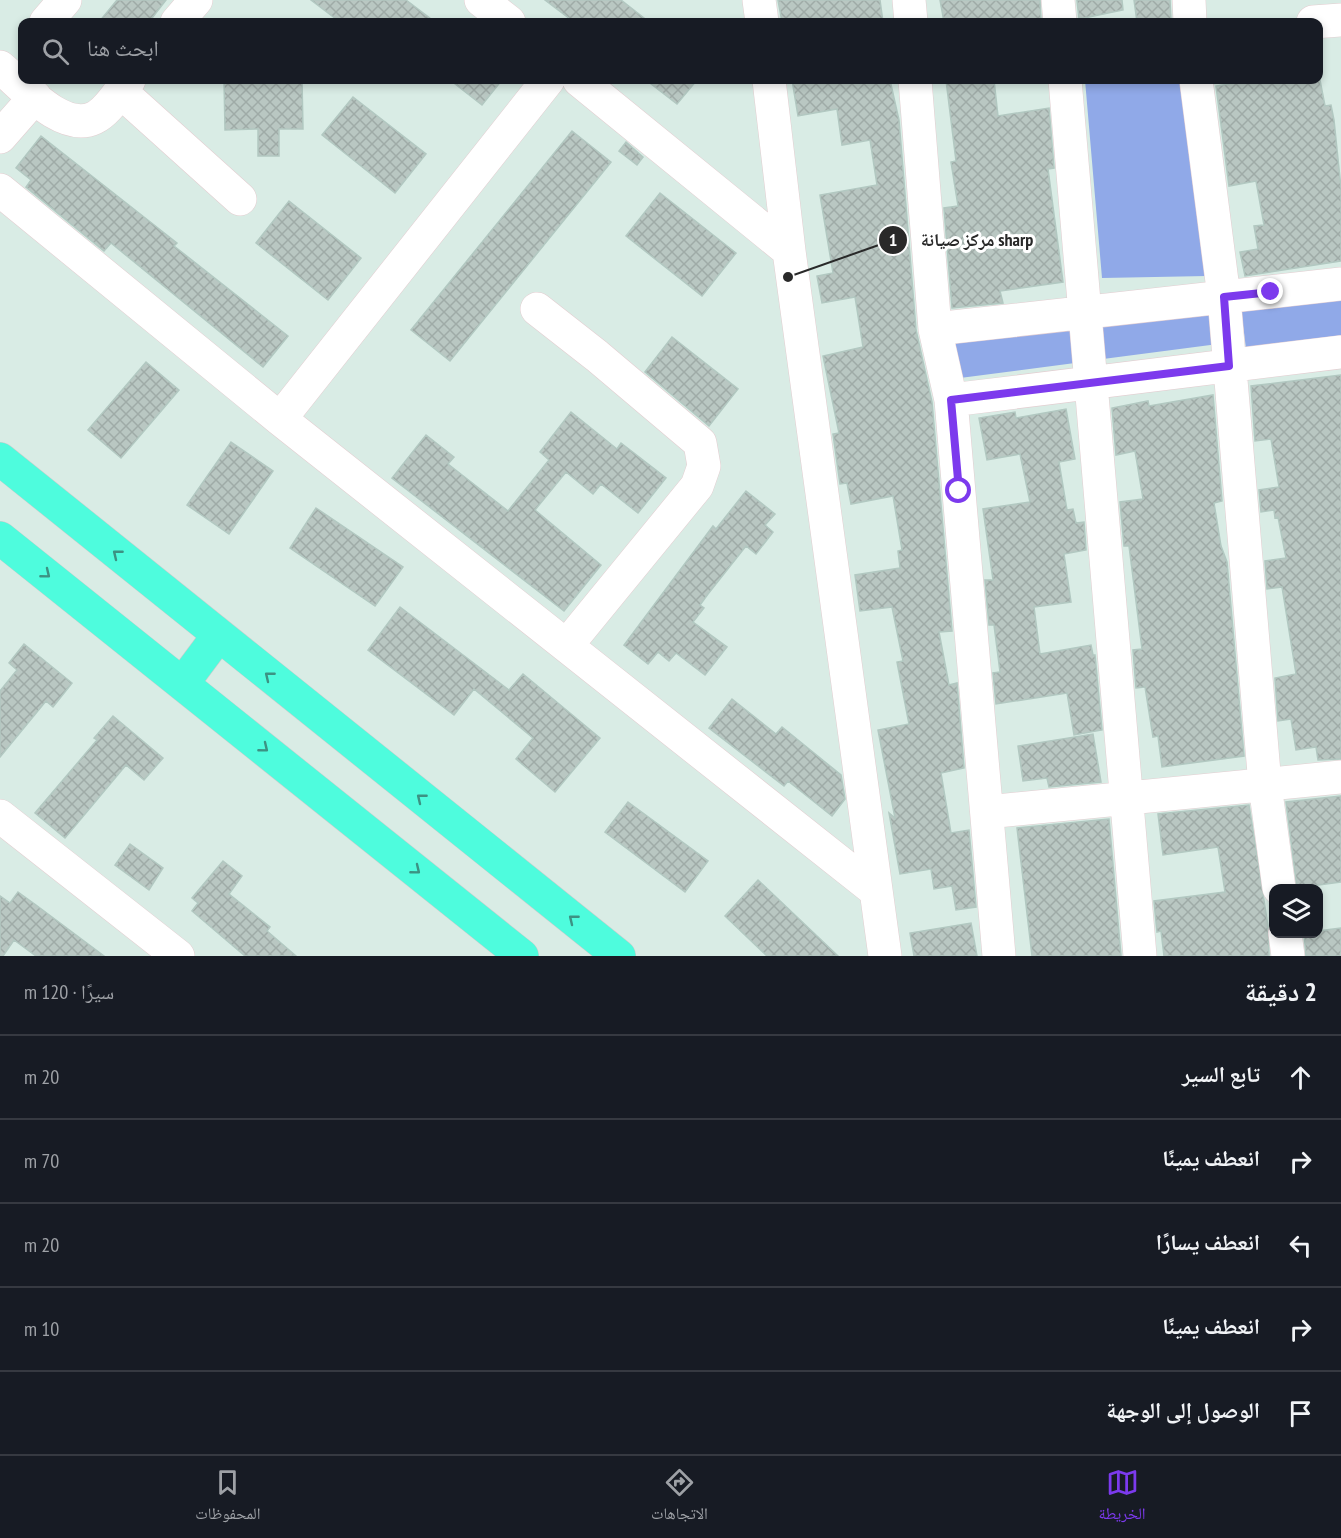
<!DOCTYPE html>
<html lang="ar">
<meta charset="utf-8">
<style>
:root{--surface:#171b24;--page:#20242c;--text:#f1f3f6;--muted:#9ea1a6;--line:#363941;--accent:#7c3aed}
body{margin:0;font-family:"PT Sans Narrow","Noto Naskh Arabic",sans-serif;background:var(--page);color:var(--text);direction:rtl}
.controls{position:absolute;right:18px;bottom:18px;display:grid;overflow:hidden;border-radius:12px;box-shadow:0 3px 9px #0003}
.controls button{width:54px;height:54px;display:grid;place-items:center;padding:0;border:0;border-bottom:2px solid var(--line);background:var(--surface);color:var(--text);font:30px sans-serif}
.stop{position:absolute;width:18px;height:18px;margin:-14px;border:4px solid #7c3aed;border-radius:50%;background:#fff}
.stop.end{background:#7c3aed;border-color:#fff;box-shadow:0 2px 6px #0008}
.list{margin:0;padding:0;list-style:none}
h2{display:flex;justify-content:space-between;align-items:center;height:78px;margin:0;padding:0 24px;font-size:26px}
h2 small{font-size:20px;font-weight:400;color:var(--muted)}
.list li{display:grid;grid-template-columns:39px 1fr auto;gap:18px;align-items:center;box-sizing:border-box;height:84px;padding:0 24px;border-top:2px solid var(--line)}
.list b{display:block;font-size:22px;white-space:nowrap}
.list em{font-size:20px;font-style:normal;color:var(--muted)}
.icon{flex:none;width:33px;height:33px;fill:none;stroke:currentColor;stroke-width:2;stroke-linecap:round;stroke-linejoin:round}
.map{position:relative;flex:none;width:1341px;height:956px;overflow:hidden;direction:ltr}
.search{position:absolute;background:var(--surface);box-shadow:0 3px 9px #0003;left:18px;right:18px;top:18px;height:66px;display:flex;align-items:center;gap:15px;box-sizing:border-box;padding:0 21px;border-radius:12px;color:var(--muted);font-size:22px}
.sheet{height:498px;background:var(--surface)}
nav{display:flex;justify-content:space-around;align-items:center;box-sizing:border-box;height:84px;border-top:2px solid var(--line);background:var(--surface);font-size:16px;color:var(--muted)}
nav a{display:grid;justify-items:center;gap:3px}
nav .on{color:var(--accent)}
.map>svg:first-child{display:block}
.grass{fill:#90a9e8}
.building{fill:url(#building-cross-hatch);stroke:#b2c8c1;stroke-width:1.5}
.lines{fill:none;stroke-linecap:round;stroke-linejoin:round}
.minor-casing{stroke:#e3ced1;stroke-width:34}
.major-casing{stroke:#ccc;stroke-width:34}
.minor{stroke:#fff;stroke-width:33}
.major{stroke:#4efcdd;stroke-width:33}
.oneway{stroke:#3c9283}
.route{stroke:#7c3aed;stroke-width:8}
.leader{fill:none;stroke:#292929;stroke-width:2}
.callout-dot{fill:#292929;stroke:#fff;stroke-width:2}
.mark-label{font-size:18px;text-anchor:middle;font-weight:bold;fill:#fff}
.callout-label{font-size:18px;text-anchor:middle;font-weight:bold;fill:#292929;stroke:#fff;stroke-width:6;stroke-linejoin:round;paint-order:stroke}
</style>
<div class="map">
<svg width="1341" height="956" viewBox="0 0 1341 956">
<defs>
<pattern id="building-cross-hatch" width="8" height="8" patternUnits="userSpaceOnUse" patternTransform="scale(1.5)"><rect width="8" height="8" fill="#b9c7c2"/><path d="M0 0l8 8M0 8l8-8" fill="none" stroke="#9faba7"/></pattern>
</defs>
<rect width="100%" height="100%" fill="#d9ece5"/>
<path class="grass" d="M 1085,80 L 1188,80 L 1207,276 L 1102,278 Z
M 1341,290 L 1341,336 L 1246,348 L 1240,303 Z
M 1212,299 L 1218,344 L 1103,359 L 1098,313 Z
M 1068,317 L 1075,363 L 960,378 L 954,332 Z"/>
<path class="building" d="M 117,0 L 166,0 L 149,22 L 99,22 Z
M 311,0 L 406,0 L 435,22 L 340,22 Z
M 545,0 L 621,0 L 649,22 L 574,22 Z
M 778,0 L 880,0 L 883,22 L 782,22 Z
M 940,0 L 1040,0 L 1041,22 L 944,22 Z
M 1077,0 L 1122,0 L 1123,10 L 1079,19 Z
M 1134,0 L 1170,0 L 1171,22 L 1137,22 Z
M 224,80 L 302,80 L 303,129 L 279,129 L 279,156 L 258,156 L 258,129 L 225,130 Z
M 450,80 L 502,80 L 482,105 Z
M 646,80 L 697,80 L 677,104 Z
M 792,80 L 890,80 L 899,120 L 916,330 L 932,402 L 936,448 L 952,631 L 939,632 L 949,685 L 957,683 L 964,768 L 941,773 L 951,833 L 969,830 L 976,907 L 956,910 L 952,886 L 934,889 L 931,869 L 900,874 L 889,813 L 895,818 L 878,730 L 909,724 L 897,662 L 903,661 L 892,607 L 860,611 L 855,575 L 900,568 L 898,551 L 902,550 L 893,496 L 851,504 L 847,483 L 840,484 L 833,434 L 839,433 L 823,356 L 863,347 L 855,297 L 822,303 L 817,276 L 833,273 L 820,195 L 877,185 L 870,140 L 842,145 L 837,109 L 798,116 Z
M 946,80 L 994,80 L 998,116 L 1049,108 L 1054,168 L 1048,169 L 1063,282 L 1000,291 L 1003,303 L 952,308 L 944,208 L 958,206 L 951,162 L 956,161 Z
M 1253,80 L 1320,80 L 1325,106 L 1331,105 L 1334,120 L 1341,188 L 1341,261 L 1245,276 L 1240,252 L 1258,249 L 1254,226 L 1264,225 L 1256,181 L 1229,186 L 1216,86 Z
M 353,97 L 426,154 L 395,193 L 322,135 Z
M 572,131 L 611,162 L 450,361 L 411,330 Z
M 41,136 L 177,243 L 174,246 L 288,336 L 263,367 L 111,243 L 104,251 L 26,187 L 31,180 L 16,168 Z
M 626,142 L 643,157 L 637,165 L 619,151 Z
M 660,193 L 736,253 L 702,296 L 626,236 Z
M 289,201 L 361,258 L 328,300 L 256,243 Z
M 672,337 L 738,389 L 709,426 L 645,372 Z
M 146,362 L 179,390 L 121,458 L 88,430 Z
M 1341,375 L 1341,759 L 1318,760 L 1316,747 L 1296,750 L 1291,719 L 1278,721 L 1275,678 L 1296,674 L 1282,587 L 1267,589 L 1265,561 L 1286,558 L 1278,517 L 1275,518 L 1274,510 L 1261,512 L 1259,490 L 1279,487 L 1271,439 L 1255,441 L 1251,386 Z
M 1213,395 L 1222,501 L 1214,503 L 1221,546 L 1227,562 L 1244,756 L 1162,767 L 1158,736 L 1153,737 L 1145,687 L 1136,688 L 1133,650 L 1142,649 L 1129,546 L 1124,546 L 1120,502 L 1143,499 L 1135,451 L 1116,455 L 1112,408 L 1148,401 L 1149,406 Z
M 1066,409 L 1075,459 L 1059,462 L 1067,510 L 1073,509 L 1076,523 L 1084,522 L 1086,550 L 1064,554 L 1071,602 L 1034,607 L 1040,654 L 1091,645 L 1093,655 L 1095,655 L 1102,730 L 1074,735 L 1067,693 L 996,704 L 993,673 L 1000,672 L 994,625 L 989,625 L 985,580 L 993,580 L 983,509 L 1030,502 L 1020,454 L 987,460 L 979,418 L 1015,412 L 1016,418 Z
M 571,412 L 617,449 L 621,443 L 666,478 L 638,513 L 601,484 L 593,494 L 566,472 L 535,510 L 601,565 L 564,611 L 392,478 L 426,435 L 454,457 L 448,464 L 508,511 L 549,460 L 540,452 Z
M 231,442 L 273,471 L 229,534 L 187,505 Z
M 746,491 L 775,514 L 765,525 L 773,532 L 756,554 L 746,546 L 708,594 L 700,605 L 704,608 L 693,622 L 727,647 L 705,675 L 676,653 L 669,661 L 658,652 L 648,664 L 624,645 L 713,526 L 716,529 Z
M 316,508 L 403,567 L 375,606 L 290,548 Z
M 400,607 L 509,690 L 523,674 L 600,738 L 555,792 L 516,759 L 533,738 L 474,689 L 454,715 L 368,650 Z
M 24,644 L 72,683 L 53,707 L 46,701 L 0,757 L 0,691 L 17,670 L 9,663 Z
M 732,699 L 776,734 L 782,727 L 841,775 L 845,799 L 832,816 L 788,781 L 784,786 L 709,728 Z
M 113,716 L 163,758 L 144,780 L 126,765 L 65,838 L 35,813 L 97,740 L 94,738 Z
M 1093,734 L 1101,782 L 1049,787 L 1047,778 L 1023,781 L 1018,746 Z
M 1341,796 L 1341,882 L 1297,888 L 1286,802 Z
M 628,802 L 708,861 L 685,892 L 605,832 Z
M 1249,805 L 1268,926 L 1269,956 L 1164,956 L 1161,931 L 1157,932 L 1154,901 L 1225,892 L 1218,847 L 1163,855 L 1158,814 Z
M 1109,819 L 1121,956 L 1032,956 L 1017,828 Z
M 130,844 L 163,868 L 149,890 L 115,865 Z
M 223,861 L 242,876 L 229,894 L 270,927 L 267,931 L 296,956 L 245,956 L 192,911 L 198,903 L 192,898 Z
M 758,880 L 838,956 L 767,956 L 725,916 Z
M 18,892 L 36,905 L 104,956 L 36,956 L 14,940 L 3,956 L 0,956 L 0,896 L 10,903 Z
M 971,923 L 977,956 L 914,956 L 910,933 Z
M 1341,928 L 1341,956 L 1306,956 L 1304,933 L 1318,933 L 1318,931 Z"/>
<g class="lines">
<g class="minor-casing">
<path id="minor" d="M 481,0 L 509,22
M 759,0 L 762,22
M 909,0 L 911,22
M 1058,0 L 1060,22
M 1189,0 L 1190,22
M 46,22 L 65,0
M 177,22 L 196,0
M 1313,22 L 1341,20
M 0,67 C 23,86 62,133 94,118 C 109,111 119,91 129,80
M 579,80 L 789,251
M 769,80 L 789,251 L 885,956
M 915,80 L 935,329 L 951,400 L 999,956
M 1065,80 L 1140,956
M 1196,80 L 1224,297 L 1265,785 L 1279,888
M 120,91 L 240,199
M 0,137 L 35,97
M 0,190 L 280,419 L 876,891
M 537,309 L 597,356 L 700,443 L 704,466 L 697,486 L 567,645
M 935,329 L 1341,284
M 951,400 L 1341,352
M 280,419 L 548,80
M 987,812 L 1341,777
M 0,816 L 178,956
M 1285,933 L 1288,956"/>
</g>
<g class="major-casing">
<path id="major" d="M 0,459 L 619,956
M 0,538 L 522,956
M 183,683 L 218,636"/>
</g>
<use href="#minor" class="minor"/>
<use href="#major" class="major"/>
</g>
<defs><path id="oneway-chevron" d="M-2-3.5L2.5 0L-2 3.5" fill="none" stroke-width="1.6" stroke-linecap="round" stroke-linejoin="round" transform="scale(1.5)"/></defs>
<g class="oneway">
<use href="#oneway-chevron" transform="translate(117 554) rotate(-141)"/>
<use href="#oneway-chevron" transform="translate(46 574) rotate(39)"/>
<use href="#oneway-chevron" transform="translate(269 676) rotate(-141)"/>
<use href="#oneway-chevron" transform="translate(264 748) rotate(39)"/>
<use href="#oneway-chevron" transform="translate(421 798) rotate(-141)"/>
<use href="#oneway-chevron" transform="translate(416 870) rotate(39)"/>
<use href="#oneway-chevron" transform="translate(573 919) rotate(-141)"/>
</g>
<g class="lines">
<path class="route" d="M 959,491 L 951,400 L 1229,366 L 1224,297 L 1271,292"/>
</g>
<path class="leader" d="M788 277L893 240"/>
<g class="callout-dot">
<circle cx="788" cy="277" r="6"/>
<circle cx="893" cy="240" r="15"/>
</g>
<g class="mark-label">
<text x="893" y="246">1</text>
</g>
<g class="callout-label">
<text x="977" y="246">مركز صيانة sharp</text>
</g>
</svg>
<div class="controls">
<button><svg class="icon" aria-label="layers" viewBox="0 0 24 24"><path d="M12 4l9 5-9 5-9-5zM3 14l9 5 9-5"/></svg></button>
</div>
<div class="stop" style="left:959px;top:491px"></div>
<div class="stop end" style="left:1271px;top:292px"></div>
<div class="search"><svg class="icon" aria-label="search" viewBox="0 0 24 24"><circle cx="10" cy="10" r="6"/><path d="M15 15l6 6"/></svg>ابحث هنا</div>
</div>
<section class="sheet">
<h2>2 دقيقة<small>سيرًا · 120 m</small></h2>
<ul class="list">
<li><svg class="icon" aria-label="ahead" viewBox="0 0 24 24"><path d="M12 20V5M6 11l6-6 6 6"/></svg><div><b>تابع السير</b></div><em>20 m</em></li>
<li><svg class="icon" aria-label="right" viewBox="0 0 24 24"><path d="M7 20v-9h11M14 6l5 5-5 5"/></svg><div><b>انعطف يمينًا</b></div><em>70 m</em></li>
<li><svg class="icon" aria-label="left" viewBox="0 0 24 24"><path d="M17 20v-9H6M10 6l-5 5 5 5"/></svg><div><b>انعطف يسارًا</b></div><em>20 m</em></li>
<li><svg class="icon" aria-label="right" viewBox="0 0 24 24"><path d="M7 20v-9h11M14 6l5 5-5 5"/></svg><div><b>انعطف يمينًا</b></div><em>10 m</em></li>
<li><svg class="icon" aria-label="arrive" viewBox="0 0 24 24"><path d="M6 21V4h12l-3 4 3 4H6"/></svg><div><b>الوصول إلى الوجهة</b></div></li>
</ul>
</section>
<nav>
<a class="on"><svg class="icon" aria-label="map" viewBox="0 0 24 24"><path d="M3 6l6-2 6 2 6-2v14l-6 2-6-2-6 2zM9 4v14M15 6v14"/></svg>الخريطة</a>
<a><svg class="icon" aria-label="directions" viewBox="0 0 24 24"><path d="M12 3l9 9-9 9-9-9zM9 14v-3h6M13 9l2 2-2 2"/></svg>الاتجاهات</a>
<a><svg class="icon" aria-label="saved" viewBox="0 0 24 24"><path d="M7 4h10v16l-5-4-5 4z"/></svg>المحفوظات</a>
</nav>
